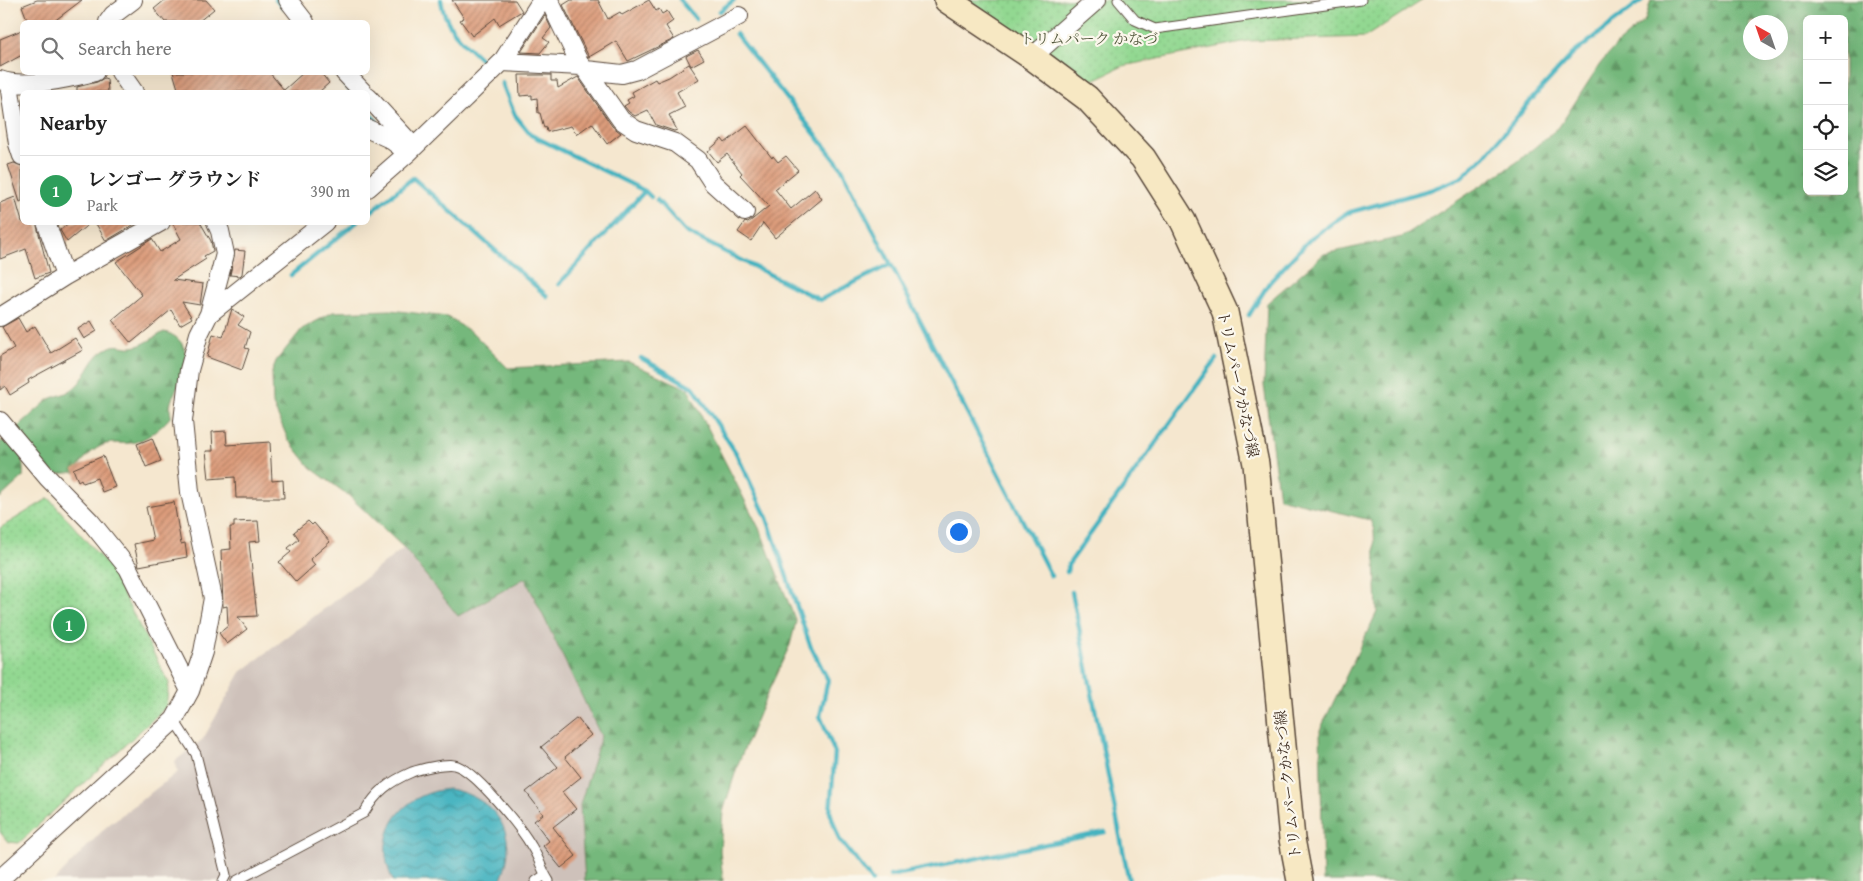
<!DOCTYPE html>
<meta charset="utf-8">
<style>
:root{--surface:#fff;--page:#f2f2f2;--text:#222;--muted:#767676;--line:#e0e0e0;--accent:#ea580c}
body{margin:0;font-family:"Gentium Book Plus","Noto Serif JP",serif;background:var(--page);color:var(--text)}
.controls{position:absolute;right:15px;top:15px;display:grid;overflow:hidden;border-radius:8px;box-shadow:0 5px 20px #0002}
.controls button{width:45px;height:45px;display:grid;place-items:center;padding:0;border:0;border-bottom:1px solid var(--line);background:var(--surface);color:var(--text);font:25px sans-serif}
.compass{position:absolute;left:1743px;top:15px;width:45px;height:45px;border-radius:50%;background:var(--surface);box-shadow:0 5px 20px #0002;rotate:320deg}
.you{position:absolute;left:958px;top:531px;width:18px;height:18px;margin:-12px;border:4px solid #fff;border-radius:50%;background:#1a73e8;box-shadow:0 0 0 8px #1a73e833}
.badge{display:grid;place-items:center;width:32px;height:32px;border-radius:50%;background:var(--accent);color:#fff;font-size:16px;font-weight:700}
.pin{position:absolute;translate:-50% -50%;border:2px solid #fff;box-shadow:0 1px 5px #0006}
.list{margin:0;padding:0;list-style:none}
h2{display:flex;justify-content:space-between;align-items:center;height:65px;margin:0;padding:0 20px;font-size:21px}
h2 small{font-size:16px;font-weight:400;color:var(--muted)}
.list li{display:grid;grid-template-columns:32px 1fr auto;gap:15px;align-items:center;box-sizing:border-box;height:70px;padding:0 20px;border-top:1px solid var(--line)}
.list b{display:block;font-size:19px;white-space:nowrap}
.list p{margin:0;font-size:16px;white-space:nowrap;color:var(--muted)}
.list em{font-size:16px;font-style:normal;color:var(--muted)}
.icon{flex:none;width:28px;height:28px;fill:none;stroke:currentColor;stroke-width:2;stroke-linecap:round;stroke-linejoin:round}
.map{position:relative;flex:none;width:1863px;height:881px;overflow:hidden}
.search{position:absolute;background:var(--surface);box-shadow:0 5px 20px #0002;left:20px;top:20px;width:350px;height:55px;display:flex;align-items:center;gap:12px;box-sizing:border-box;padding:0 18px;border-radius:8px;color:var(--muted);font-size:19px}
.panel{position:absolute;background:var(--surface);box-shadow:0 5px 20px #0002;left:20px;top:90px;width:350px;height:135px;border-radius:8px}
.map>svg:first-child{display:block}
.industrial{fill:#cec1ba}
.forest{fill:url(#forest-firs);stroke:#58714c;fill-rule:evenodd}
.park{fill:url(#park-dots);stroke:#668158}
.water{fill:url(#water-waves);stroke:#406e6f}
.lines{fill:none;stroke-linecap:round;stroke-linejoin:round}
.stream{stroke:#45b3c0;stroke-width:4.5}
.building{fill:url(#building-hatch)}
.lane-casing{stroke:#574639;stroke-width:11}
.street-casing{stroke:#574639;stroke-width:20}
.secondary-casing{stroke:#574639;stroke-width:28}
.lane{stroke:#fff;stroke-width:9}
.street{stroke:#fff;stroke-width:18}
.secondary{stroke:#f7e8c3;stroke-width:25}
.labels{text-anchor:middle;stroke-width:4.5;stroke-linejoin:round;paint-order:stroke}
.park-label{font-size:15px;fill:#51563b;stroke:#fbf7ec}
.street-label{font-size:15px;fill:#3b2a1e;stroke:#fbf7ec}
</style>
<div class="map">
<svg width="1863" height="881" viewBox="0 0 1863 881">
<defs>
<pattern id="forest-firs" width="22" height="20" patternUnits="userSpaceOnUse" patternTransform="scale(1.25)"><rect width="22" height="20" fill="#75b87b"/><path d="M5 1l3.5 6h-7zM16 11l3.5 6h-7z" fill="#619664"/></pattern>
<pattern id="park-dots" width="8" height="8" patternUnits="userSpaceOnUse" patternTransform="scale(1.25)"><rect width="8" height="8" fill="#92d891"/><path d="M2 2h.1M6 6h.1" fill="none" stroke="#7fba7d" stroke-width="1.8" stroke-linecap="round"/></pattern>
<pattern id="water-waves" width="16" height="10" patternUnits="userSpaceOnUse" patternTransform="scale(1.25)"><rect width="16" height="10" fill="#45b3c0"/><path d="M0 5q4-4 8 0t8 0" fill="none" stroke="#3b929b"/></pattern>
<pattern id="building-hatch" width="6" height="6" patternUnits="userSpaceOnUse" patternTransform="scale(1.25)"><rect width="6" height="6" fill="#dc9c7b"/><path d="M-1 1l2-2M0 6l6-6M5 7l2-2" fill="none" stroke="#b47f64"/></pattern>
</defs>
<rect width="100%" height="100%" fill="#fbf7ec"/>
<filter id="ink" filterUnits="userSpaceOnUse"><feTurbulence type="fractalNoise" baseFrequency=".02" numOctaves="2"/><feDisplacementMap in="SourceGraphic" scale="10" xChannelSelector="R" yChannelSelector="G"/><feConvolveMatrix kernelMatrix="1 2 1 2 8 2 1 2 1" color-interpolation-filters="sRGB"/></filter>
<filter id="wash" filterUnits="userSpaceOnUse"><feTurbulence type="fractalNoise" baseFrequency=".0096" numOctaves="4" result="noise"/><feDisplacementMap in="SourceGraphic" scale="20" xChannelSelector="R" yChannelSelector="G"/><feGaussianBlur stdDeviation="1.12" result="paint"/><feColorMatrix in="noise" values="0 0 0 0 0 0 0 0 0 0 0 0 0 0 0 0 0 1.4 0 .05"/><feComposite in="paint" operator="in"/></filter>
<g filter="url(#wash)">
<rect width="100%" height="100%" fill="#f5e7cf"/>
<path class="industrial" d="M 404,548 L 458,616 L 524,577 L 601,736 L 580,805 L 585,881 L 54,881 L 107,826 L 178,772 L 175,761 L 203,739 L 241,672 Z"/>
<path class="forest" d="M 1651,0 L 1863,0 L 1863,881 L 1323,881 L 1320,730 L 1377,612 L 1374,530 L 1370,520 L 1279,498 L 1264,385 L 1267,303 L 1324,254 L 1402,237 L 1517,162 L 1559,127 L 1600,64 L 1617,44 L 1645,20 ZM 1807,19 L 1844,19 L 1844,191 L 1807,191 ZM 1780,22 L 1780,52 L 1750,52 L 1750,22 Z
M 391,310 L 447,317 L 473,333 L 508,368 L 629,362 L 688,389 L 761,532 L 796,622 L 790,645 L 768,692 L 738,764 L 723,812 L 720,850 L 723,881 L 585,881 L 580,805 L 601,736 L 525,578 L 458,616 L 404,548 L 348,495 L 311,468 L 288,439 L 273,405 L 272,372 L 276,361 L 302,329 L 333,312 Z
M 164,332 C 187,337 190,359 182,379 C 176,392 167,401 171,416 C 163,427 144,442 130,443 C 122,444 113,442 106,444 C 93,448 81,461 75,472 L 58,474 L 45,469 L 17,433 C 17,432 18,427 19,426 C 21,424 49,399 51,398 C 60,395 67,394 75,387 C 89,375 91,355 110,347 C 118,343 125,348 132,347 C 143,346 154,337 164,332 Z
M 0,441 C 21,443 24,460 23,477 L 0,498 Z"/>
<path class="park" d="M 969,0 L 1423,0 L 1365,37 L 1247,41 L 1123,66 L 1085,84 Z
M 49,498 L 109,567 L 169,683 L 166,707 L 19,843 L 8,842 L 0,832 L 0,528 Z"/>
<path class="water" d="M 449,789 C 496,797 522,836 500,881 L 393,881 C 371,834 401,793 449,789 Z"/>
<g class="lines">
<path class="stream" d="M 276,0 L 284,8
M 441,0 C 445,30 466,45 487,65
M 680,0 L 696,19
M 720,11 L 734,0
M 736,34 L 841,167 L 1051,576
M 502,83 L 515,115 L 531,135 L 645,191
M 345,85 L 351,92
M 368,112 L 376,121
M 657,200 L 686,232 L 820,300 L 891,264
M 368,214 L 413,178 L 547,296
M 291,275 L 357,222
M 559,284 L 645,191 L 651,197
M 1249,315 L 1269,283 L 1311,238 L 1347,213 L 1430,190 L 1461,178 L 1485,156 L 1538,92 L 1573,54 L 1642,0
M 641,358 L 694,388 L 736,453 L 767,518 L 810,645 L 828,680 L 820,716 L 835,753 L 830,812 L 839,839 L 872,881
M 1067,572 L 1068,565 L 1216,359
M 1072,592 L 1129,881
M 890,876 L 1105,832"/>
</g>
<g id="blocks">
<path class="building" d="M 37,0 L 82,0 L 53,22 L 28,22 L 22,6 Z
M 165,0 L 206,0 L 214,9 L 198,22 L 165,22 L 154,9 Z
M 452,0 L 515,0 L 522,11 L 499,25 L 495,18 L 472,36 L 460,20 L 464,18 Z
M 571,0 L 598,0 L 608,19 L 620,12 L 622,15 L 649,0 L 656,11 L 659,9 L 662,14 L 667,11 L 673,21 L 666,26 L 674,39 L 628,61 L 616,41 L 589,57 L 563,5 Z
M 545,15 L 551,28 L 543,38 L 549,42 L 540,53 L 521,52 Z
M 22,30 L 22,55 L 0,67 L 0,39 Z
M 698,50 L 704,59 L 691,66 L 686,56 Z
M 689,64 L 699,79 L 677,92 L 685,107 L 669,115 L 677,130 L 674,131 L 656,125 L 648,110 L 635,116 L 629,112 L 624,106 L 629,103 L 627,100 L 634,96 L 632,92 L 655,79 L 657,82 L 669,77 Z
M 173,72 L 269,72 L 284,90 L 304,72 L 320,72 L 329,83 L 319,92 L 179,92 Z
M 519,75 L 551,75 L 551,81 L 557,81 L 558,88 L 578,77 L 612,126 L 621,133 L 607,144 L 592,123 L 577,134 L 571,126 L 547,132 L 546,127 L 544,128 L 540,113 L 538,113 L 537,98 L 532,99 L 532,95 L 520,96 Z
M 104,78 L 107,79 L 108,92 L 77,92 L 77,87 L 97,82 Z
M 747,126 L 772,158 L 773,156 L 778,162 L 786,156 L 798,170 L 775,189 L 791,209 L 815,189 L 822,199 L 775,238 L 763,223 L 751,241 L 738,232 L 745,222 L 748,223 L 769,206 L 740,175 L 742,173 L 727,154 L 717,162 L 708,151 L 722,139 L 725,143 Z
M 14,163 L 22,166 L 22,201 L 20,202 L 8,165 Z
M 15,197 L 22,222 L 36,222 L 49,273 L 35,278 L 26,249 L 0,259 L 0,203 Z
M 70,222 L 91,222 L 67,242 L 60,230 Z
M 95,222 L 138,222 L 106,241 Z
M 172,222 L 200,222 L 211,241 L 213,251 L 204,256 L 206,259 L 173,280 L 203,284 L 200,305 L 182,302 L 192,318 L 180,325 L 171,310 L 131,343 L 112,320 L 142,295 L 116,262 L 152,239 L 160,252 L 181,239 Z
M 235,250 L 245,251 L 242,274 L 240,276 L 230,275 Z
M 232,309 L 244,317 L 238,325 L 250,332 L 245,348 L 249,349 L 242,370 L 207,357 L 213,334 L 223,337 Z
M 18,318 L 26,332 L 35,326 L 51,353 L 75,338 L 83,350 L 28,380 L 29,383 L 10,395 L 5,386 L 0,390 L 0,356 L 14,348 L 2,327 Z
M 91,321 L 97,331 L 84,339 L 78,329 Z
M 226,431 L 227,445 L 270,442 L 272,481 L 283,480 L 284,498 L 236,498 L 235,477 L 209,479 L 206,451 L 213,451 L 212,432 Z
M 152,438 L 161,461 L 146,467 L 137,444 Z
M 103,456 L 115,487 L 102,492 L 97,478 L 83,483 L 81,479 L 78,481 L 73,469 Z
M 174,502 L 181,544 L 185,543 L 187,557 L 139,566 L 134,544 L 153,540 L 146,507 Z
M 258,521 L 260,541 L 249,542 L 257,616 L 238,617 L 247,629 L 227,644 L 219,633 L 228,626 L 227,606 L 223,607 L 221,550 L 231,549 L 230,527 L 234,527 L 234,522 Z
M 308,521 L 312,525 L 314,523 L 330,542 L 310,559 L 315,565 L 296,582 L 279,562 L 291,552 L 288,548 L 299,539 L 294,532 Z
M 577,718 L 591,735 L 565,757 L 581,777 L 562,792 L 576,809 L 553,827 L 576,856 L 561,868 L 543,846 L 549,841 L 534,821 L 543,814 L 526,792 L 558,767 L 541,747 Z"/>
</g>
</g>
<g filter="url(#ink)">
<use href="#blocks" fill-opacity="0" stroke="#574639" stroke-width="1"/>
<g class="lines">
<g class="lane-casing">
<path id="lane" d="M 1118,0 L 1135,20 L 1155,29 L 1361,0
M 174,720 L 196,754 L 226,875 L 223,881
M 236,881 L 364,813 C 377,791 389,782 412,772 C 420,769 445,763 454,765 C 473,768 522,829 532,847 C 539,858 542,871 549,881
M 536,881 L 545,875"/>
</g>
<g class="street-casing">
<path id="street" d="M 288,0 L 305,22
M 549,0 L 581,66
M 108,22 L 113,15 L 133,0
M 1032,57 L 1097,0
M 502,62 L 581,66 L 586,70 L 621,120 L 636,130 L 675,143 L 698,160 L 713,183 L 745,212
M 586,70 L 622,74 L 637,70 L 739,16
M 120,72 L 134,92
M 344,72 L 363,92
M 0,80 C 24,89 70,78 95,72
M 9,84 L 18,144 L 22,156
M 368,97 L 414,147
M 368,129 L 390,139 L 407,152
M 368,188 L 408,153 L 502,62 L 542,0
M 46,222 L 65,276
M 209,314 L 325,222
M 0,317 L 65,276 L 161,222
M 0,421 L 48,478 L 90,521 L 128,568 L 190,691
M 0,879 L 174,720 L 190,691 L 203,652 L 213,598 L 190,492 L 183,421 L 189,370 L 199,334 L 209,314 L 225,254 L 220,231 L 216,222"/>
</g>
<g class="secondary-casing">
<path id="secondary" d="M 947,0 L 1032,57 L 1087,98 L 1143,158 L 1183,221 L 1225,312 L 1256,464 L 1292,839 L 1300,881"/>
</g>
<use href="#lane" class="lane"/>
<use href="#street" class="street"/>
<use href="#secondary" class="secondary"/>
</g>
</g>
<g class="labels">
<g class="park-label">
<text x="1089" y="44">トリムパーク かなづ</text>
</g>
<g class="street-label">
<text transform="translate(1238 384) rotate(78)" y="5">トリムパークかなづ線</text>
<text transform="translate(1288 785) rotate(-96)" y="5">トリムパークかなづ線</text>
</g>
</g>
</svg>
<div class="controls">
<button>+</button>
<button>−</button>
<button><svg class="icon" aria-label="locate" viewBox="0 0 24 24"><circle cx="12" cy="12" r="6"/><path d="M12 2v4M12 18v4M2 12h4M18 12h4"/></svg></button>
<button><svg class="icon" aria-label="layers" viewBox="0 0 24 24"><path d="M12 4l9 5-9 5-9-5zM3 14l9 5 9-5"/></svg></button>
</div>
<svg class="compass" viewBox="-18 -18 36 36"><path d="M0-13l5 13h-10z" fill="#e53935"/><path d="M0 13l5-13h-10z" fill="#767676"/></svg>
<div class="you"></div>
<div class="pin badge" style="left:69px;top:625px;background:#2e9e5b">1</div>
<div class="search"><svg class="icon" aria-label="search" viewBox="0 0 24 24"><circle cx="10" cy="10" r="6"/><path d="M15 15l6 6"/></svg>Search here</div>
<section class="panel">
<h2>Nearby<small></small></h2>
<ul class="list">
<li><span class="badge" style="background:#2e9e5b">1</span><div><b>レンゴー グラウンド</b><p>Park</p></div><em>390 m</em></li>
</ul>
</section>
</div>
